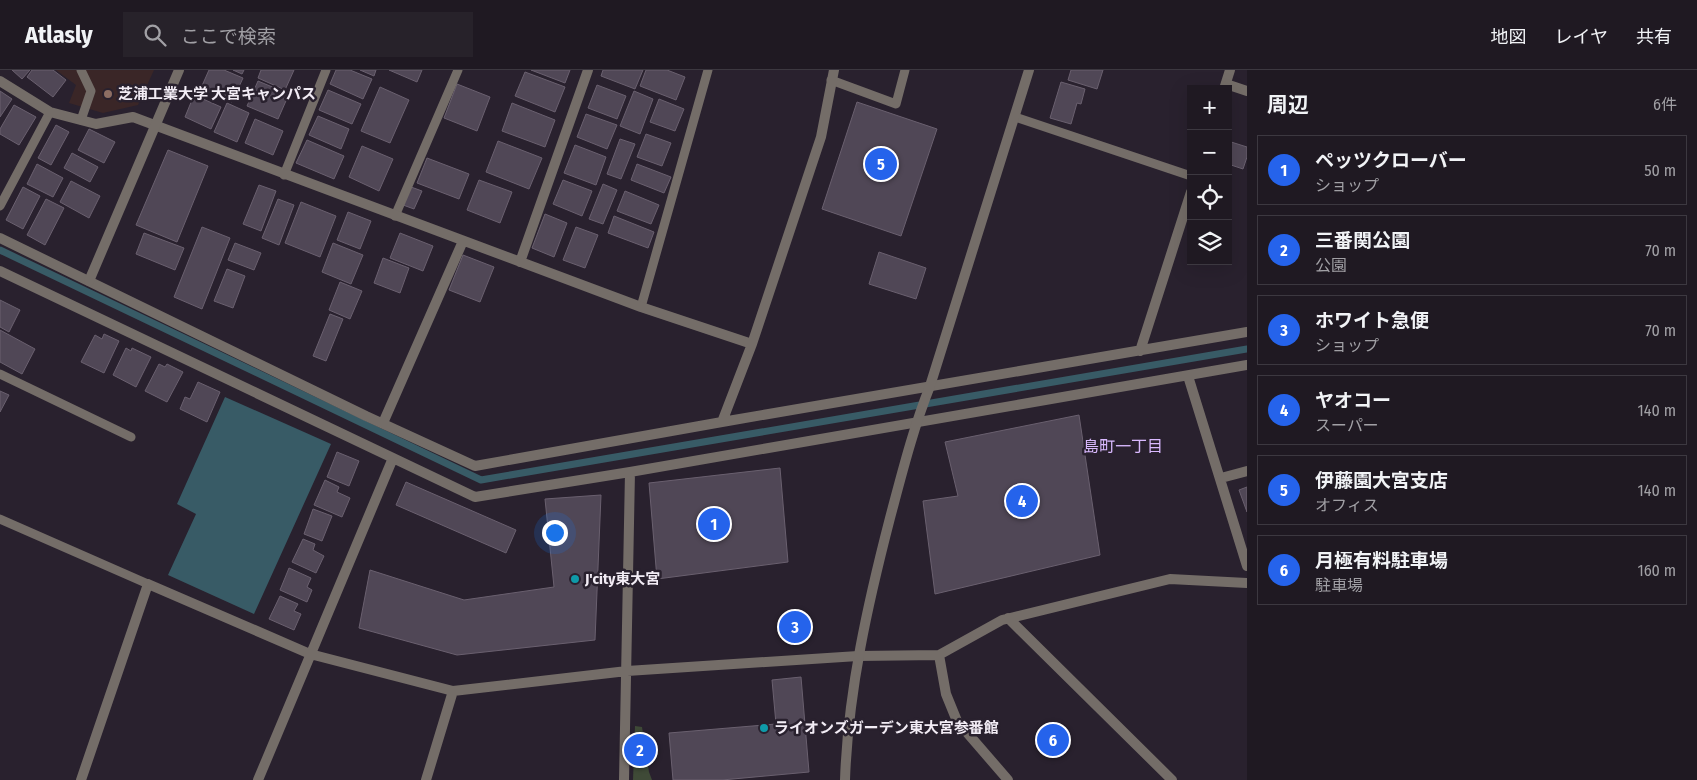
<!DOCTYPE html>
<html lang="ja">
<meta charset="utf-8">
<style>
:root{--surface:#1f1922;--page:#27222a;--text:#f1f3f6;--muted:#a1a0a5;--line:#3c3840;--accent:#2563eb}
body{margin:0;font-family:"Fira Sans Condensed","Noto Sans JP",sans-serif;background:var(--page);color:var(--text)}
.controls{position:absolute;right:15px;top:15px;display:grid;overflow:hidden;border-radius:0px;box-shadow:0 5px 20px #0002}
.controls button{width:45px;height:45px;display:grid;place-items:center;padding:0;border:0;border-bottom:1px solid var(--line);background:var(--surface);color:var(--text);font:25px sans-serif}
.you{position:absolute;left:554px;top:462px;width:18px;height:18px;margin:-12px;border:4px solid #fff;border-radius:50%;background:#1a73e8;box-shadow:0 0 0 8px #1a73e833}
.badge{display:grid;place-items:center;width:32px;height:32px;border-radius:50%;background:var(--accent);color:#fff;font-size:16px;font-weight:700}
.pin{position:absolute;translate:-50% -50%;border:2px solid #fff;box-shadow:0 1px 5px #0006}
.list{margin:0;padding:0;list-style:none}
h2{display:flex;justify-content:space-between;align-items:center;height:65px;margin:0;padding:0 20px;font-size:21px}
h2 small{font-size:16px;font-weight:400;color:var(--muted)}
.list li{display:grid;grid-template-columns:32px 1fr auto;gap:15px;align-items:center;box-sizing:border-box;height:70px;margin:0 10px 10px;padding:0 10px;border:1px solid var(--line);border-radius:0px}
.list b{display:block;font-size:19px;white-space:nowrap}
.list p{margin:0;font-size:16px;white-space:nowrap;color:var(--muted)}
.list em{font-size:16px;font-style:normal;color:var(--muted)}
.icon{flex:none;width:28px;height:28px;fill:none;stroke:currentColor;stroke-width:2;stroke-linecap:round;stroke-linejoin:round}
.map{position:relative;flex:none;width:1247px;height:710px;overflow:hidden}
header{display:flex;align-items:center;gap:30px;box-sizing:border-box;height:70px;padding:0 25px;background:var(--surface);border-bottom:1px solid var(--line)}
header strong{font-size:24px}
nav{display:flex;gap:28px;margin-inline-start:auto;font-size:18px}
.search{width:350px;height:45px;background:var(--page);display:flex;align-items:center;gap:12px;box-sizing:border-box;padding:0 18px;border-radius:0px;color:var(--muted);font-size:19px}
main{display:flex}
aside{flex:1;background:var(--surface)}
.map>svg:first-child{display:block}
.education{fill:#3a2627}
.green{fill:#3f4a37}
.water{fill:#385b66}
.lines{fill:none;stroke-linecap:round;stroke-linejoin:round}
.stream{stroke:#385b66;stroke-width:7}
.building{fill:#504756;stroke:#6a606f}
.service{stroke:#746d68;stroke-width:9}
.minor{stroke:#746d68;stroke-width:10}
.tertiary{stroke:#746d68;stroke-width:10}
.education-dot{fill:#8d6e63;stroke:#29212e;stroke-width:2}
.culture-dot{fill:#0f9aa8;stroke:#29212e;stroke-width:2}
.labels{text-anchor:middle;stroke-width:5;stroke-linejoin:round;paint-order:stroke}
.poi-label{font-size:15px;font-weight:bold;fill:#f2ecf5;stroke:#29212e;text-anchor:start}
.neighbourhood-label{font-size:16px;fill:#d9b9fe;stroke:#29212e}
</style>
<header>
<strong>Atlasly</strong>
<div class="search"><svg class="icon" aria-label="search" viewBox="0 0 24 24"><circle cx="10" cy="10" r="6"/><path d="M15 15l6 6"/></svg>ここで検索</div>
<nav><a>地図</a><a>レイヤ</a><a>共有</a></nav>
</header>
<main>
<div class="map">
<svg width="1247" height="710" viewBox="0 0 1247 710">
<rect width="100%" height="100%" fill="#29212e"/>
<path class="education" d="M 56,0 L 154,0 L 138,35 L 103,43 L 69,33 L 76,15 Z"/>
<path class="green" d="M 635,656 L 642,657 L 649,702 L 652,710 L 633,710 Z"/>
<path class="water" d="M 225,327 L 331,374 L 254,544 L 168,505 L 196,444 L 177,434 Z"/>
<g class="lines">
<path class="stream" d="M 0,180 L 481,410 L 1247,279"/>
</g>
<path class="building" d="M 12,0 L 30,0 L 22,9 Z
M 32,0 L 53,0 L 66,10 L 53,27 L 27,7 Z
M 209,0 L 224,0 L 243,8 L 232,32 L 201,18 Z
M 233,0 L 244,0 L 242,4 Z
M 261,0 L 294,0 L 285,20 L 258,8 Z
M 336,0 L 350,0 L 372,9 L 363,29 L 330,14 Z
M 360,0 L 376,0 L 374,6 Z
M 389,0 L 422,0 L 417,12 Z
M 531,0 L 570,0 L 565,13 Z
M 603,0 L 643,0 L 635,19 L 601,6 Z
M 646,0 L 667,0 L 685,7 L 676,30 L 640,16 Z
M 1071,0 L 1103,0 L 1097,19 L 1068,10 Z
M 525,2 L 565,17 L 555,42 L 515,26 Z
M 258,11 L 289,24 L 278,49 L 247,36 Z
M 1061,12 L 1085,19 L 1081,34 L 1077,33 L 1071,54 L 1050,48 Z
M 457,14 L 490,27 L 477,61 L 444,48 Z
M 597,15 L 626,26 L 617,49 L 588,38 Z
M 380,17 L 409,30 L 390,73 L 361,61 Z
M 328,20 L 361,34 L 352,54 L 319,40 Z
M 0,21 L 12,29 L 0,47 Z
M 634,21 L 653,29 L 640,64 L 620,56 Z
M 194,25 L 221,37 L 211,59 L 185,47 Z
M 659,29 L 684,39 L 675,61 L 650,52 Z
M 857,32 L 937,59 L 901,166 L 822,139 Z
M 227,33 L 249,43 L 237,72 L 214,62 Z
M 512,33 L 555,50 L 545,77 L 502,61 Z
M 14,35 L 36,47 L 19,75 L 0,64 L 0,59 Z
M 586,44 L 617,55 L 607,79 L 577,67 Z
M 318,46 L 349,59 L 341,79 L 309,65 Z
M 255,49 L 283,61 L 273,85 L 245,73 Z
M 56,55 L 69,62 L 51,95 L 38,88 Z
M 89,59 L 115,72 L 104,93 L 78,80 Z
M 646,64 L 671,73 L 662,96 L 637,87 Z
M 620,69 L 635,74 L 621,109 L 607,104 Z
M 307,70 L 344,86 L 334,109 L 296,93 Z
M 498,71 L 542,88 L 529,119 L 486,102 Z
M 1228,71 L 1247,77 L 1247,87 L 1243,99 L 1228,94 Z
M 575,75 L 606,87 L 596,115 L 564,103 Z
M 362,76 L 393,89 L 379,121 L 349,107 Z
M 168,80 L 208,96 L 177,172 L 136,155 Z
M 72,83 L 98,97 L 90,112 L 64,98 Z
M 427,88 L 469,104 L 459,129 L 417,113 Z
M 37,94 L 63,108 L 53,127 L 27,114 Z
M 637,94 L 671,107 L 664,123 L 631,110 Z
M 479,110 L 512,122 L 500,153 L 467,140 Z
M 563,110 L 592,121 L 582,146 L 553,134 Z
M 71,111 L 100,126 L 89,148 L 60,132 Z
M 603,114 L 617,120 L 603,154 L 589,149 Z
M 259,115 L 276,121 L 261,161 L 243,154 Z
M 23,117 L 40,126 L 23,159 L 6,150 Z
M 411,117 L 422,121 L 414,139 L 403,135 Z
M 625,121 L 659,135 L 651,154 L 617,141 Z
M 46,129 L 64,138 L 45,175 L 27,165 Z
M 278,129 L 294,135 L 279,175 L 262,168 Z
M 301,132 L 336,146 L 320,187 L 285,173 Z
M 348,142 L 371,151 L 360,179 L 337,170 Z
M 545,144 L 567,153 L 554,187 L 532,178 Z
M 614,146 L 654,162 L 648,178 L 608,163 Z
M 202,157 L 230,168 L 202,239 L 174,227 Z
M 576,157 L 598,165 L 585,198 L 563,190 Z
M 144,163 L 184,178 L 175,200 L 136,184 Z
M 400,163 L 433,176 L 423,201 L 390,188 Z
M 235,173 L 261,183 L 254,200 L 228,190 Z
M 333,173 L 363,185 L 351,214 L 322,202 Z
M 879,182 L 926,198 L 916,229 L 869,214 Z
M 463,185 L 494,197 L 480,232 L 449,220 Z
M 383,188 L 409,198 L 400,223 L 374,213 Z
M 227,199 L 245,206 L 233,238 L 214,231 Z
M 340,212 L 362,221 L 350,249 L 329,240 Z
M 0,230 L 20,240 L 9,262 L 0,257 Z
M 330,244 L 343,249 L 326,291 L 313,286 Z
M 0,260 L 35,279 L 22,304 L 0,292 Z
M 104,264 L 119,271 L 104,303 L 81,292 L 95,265 L 102,269 Z
M 126,278 L 131,281 L 132,278 L 151,287 L 136,317 L 113,305 Z
M 159,294 L 165,297 L 167,294 L 183,302 L 167,332 L 145,321 Z
M 198,312 L 220,322 L 207,352 L 180,339 L 185,327 L 190,329 Z
M 0,321 L 9,325 L 0,342 Z
M 1079,345 L 1100,485 L 935,524 L 923,431 L 958,426 L 945,372 Z
M 337,382 L 359,391 L 349,416 L 327,407 Z
M 780,398 L 788,492 L 657,509 L 649,413 Z
M 325,410 L 339,417 L 337,422 L 350,428 L 342,447 L 314,435 Z
M 406,412 L 516,460 L 506,483 L 396,435 Z
M 1247,417 L 1247,442 L 1239,420 Z
M 601,425 L 595,570 L 457,585 L 359,558 L 370,500 L 464,530 L 554,517 L 545,429 Z
M 313,439 L 332,446 L 322,471 L 304,464 Z
M 303,469 L 315,474 L 313,480 L 324,486 L 316,503 L 292,492 Z
M 289,498 L 311,508 L 307,517 L 312,520 L 307,532 L 280,520 Z
M 280,526 L 298,534 L 294,541 L 301,544 L 294,560 L 269,549 Z
M 805,546 L 808,560 L 782,565 L 779,551 Z
M 801,607 L 809,702 L 722,710 L 673,710 L 669,663 L 776,654 L 772,610 Z"/>
<g class="lines">
<path class="service" d="M 81,0 L 91,21 L 81,50
M 831,10 L 896,34 L 905,0
M 1015,47 L 1191,106
M 284,105 L 326,0
M 0,136 L 50,42
M 395,146 L 458,0
M 641,237 L 708,0
M 0,304 L 131,367
M 0,449 L 148,514"/>
<path class="minor" d="M 0,11 L 50,42 L 96,54 L 133,47 L 641,237 L 752,274
M 1226,14 L 1247,21
M 1224,19 L 1230,0
M 0,168 L 366,346 L 475,396 L 722,352 L 1247,262
M 520,192 L 588,0
M 0,201 L 475,427 L 630,402 L 1247,295
M 1140,281 L 1191,122
M 1188,306 L 1247,496
M 722,352 L 752,274 L 821,67 L 834,0
M 383,353 L 463,171
M 1221,408 L 1247,401
M 1008,548 L 1172,710
M 939,585 L 946,624 L 957,651 L 1008,710
M 81,710 L 148,514 L 310,584 L 453,621 L 627,601 L 858,586 L 939,585 L 1002,550 L 1170,509 L 1247,513
M 258,710 L 393,388
M 426,710 L 453,621
M 624,710 L 630,402"/>
<path class="tertiary" d="M 89,211 L 179,0
M 845,710 C 848,621 868,533 890,448 C 902,403 913,359 930,316 L 1029,0"/>
</g>
<circle class="education-dot" cx="108" cy="24" r="5"/>
<g class="culture-dot">
<circle cx="575" cy="509" r="5"/>
<circle cx="764" cy="658" r="5"/>
</g>
<g class="labels">
<g class="poi-label">
<text x="118" y="29">芝浦工業大学 大宮キャンパス</text>
<text x="585" y="514">J'city東大宮</text>
<text x="774" y="663">ライオンズガーデン東大宮参番館</text>
</g>
<g class="neighbourhood-label">
<text x="1123" y="382">島町一丁目</text>
</g>
</g>
</svg>
<div class="controls">
<button>+</button>
<button>−</button>
<button><svg class="icon" aria-label="locate" viewBox="0 0 24 24"><circle cx="12" cy="12" r="6"/><path d="M12 2v4M12 18v4M2 12h4M18 12h4"/></svg></button>
<button><svg class="icon" aria-label="layers" viewBox="0 0 24 24"><path d="M12 4l9 5-9 5-9-5zM3 14l9 5 9-5"/></svg></button>
</div>
<div class="you"></div>
<div class="pin badge" style="left:714px;top:454px">1</div>
<div class="pin badge" style="left:640px;top:680px">2</div>
<div class="pin badge" style="left:795px;top:557px">3</div>
<div class="pin badge" style="left:1022px;top:431px">4</div>
<div class="pin badge" style="left:881px;top:94px">5</div>
<div class="pin badge" style="left:1053px;top:670px">6</div>
</div>
<aside>
<h2>周辺<small>6件</small></h2>
<ul class="list">
<li><span class="badge">1</span><div><b>ペッツクローバー</b><p>ショップ</p></div><em>50 m</em></li>
<li><span class="badge">2</span><div><b>三番関公園</b><p>公園</p></div><em>70 m</em></li>
<li><span class="badge">3</span><div><b>ホワイト急便</b><p>ショップ</p></div><em>70 m</em></li>
<li><span class="badge">4</span><div><b>ヤオコー</b><p>スーパー</p></div><em>140 m</em></li>
<li><span class="badge">5</span><div><b>伊藤園大宮支店</b><p>オフィス</p></div><em>140 m</em></li>
<li><span class="badge">6</span><div><b>月極有料駐車場</b><p>駐車場</p></div><em>160 m</em></li>
</ul>
</aside>
</main>
